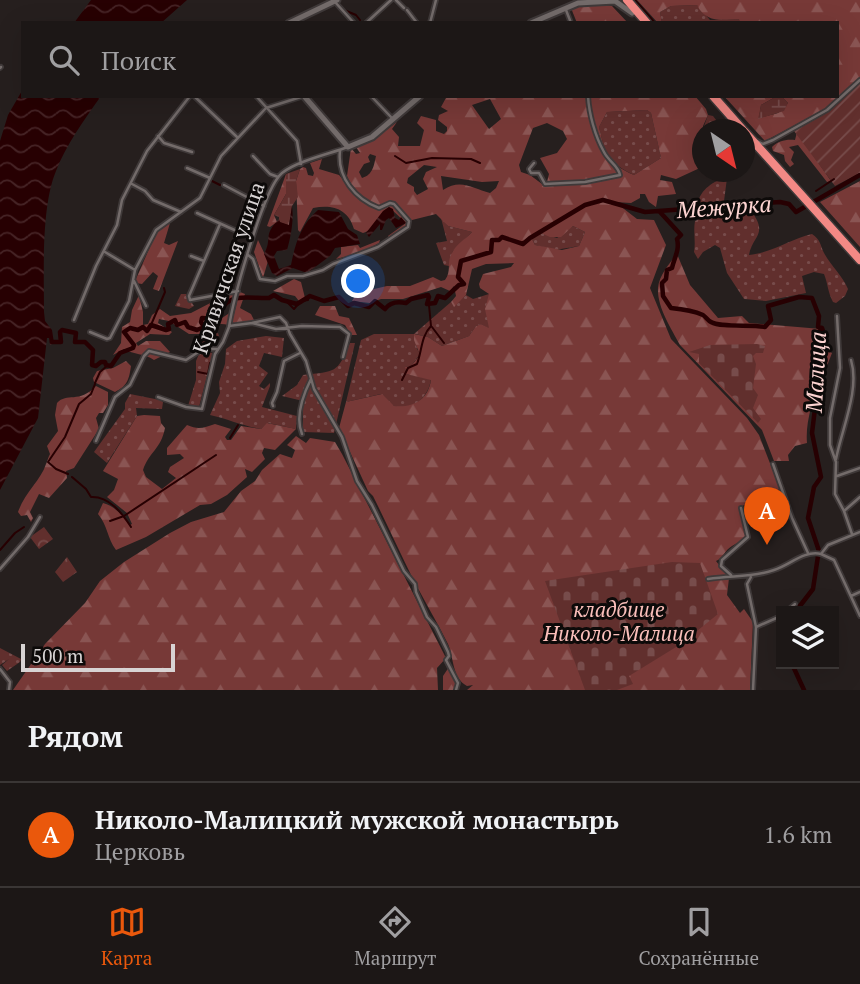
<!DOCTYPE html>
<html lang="ru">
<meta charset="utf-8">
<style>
:root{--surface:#1c1716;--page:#25201f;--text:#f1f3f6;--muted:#a09fa1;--line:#3a3635;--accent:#ea580c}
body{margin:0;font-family:"PT Serif",serif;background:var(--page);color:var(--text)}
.controls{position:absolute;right:21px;bottom:21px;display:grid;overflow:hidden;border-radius:0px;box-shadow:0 7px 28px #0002}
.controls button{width:63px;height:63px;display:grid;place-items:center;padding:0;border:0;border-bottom:2px solid var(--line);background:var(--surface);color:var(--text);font:35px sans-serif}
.compass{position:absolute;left:692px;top:119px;width:63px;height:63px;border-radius:50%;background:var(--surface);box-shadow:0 7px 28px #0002;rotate:145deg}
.scale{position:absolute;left:21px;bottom:18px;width:154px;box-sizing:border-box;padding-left:7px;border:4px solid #d8d3d3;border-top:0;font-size:19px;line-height:24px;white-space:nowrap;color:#d8d3d3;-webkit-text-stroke:5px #0d0a09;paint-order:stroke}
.you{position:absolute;left:359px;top:282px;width:24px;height:24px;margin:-18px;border:5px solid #fff;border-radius:50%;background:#1a73e8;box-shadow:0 0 0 10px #1a73e833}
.badge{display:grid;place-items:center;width:46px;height:46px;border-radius:50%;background:var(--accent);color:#fff;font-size:23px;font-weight:700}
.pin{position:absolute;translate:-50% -58px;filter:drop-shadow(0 2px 4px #0008)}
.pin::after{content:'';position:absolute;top:37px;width:24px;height:21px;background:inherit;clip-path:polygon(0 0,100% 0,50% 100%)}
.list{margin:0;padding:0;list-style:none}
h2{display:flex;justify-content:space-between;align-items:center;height:91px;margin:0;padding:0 28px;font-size:30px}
h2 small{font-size:23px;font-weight:400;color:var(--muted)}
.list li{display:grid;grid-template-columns:46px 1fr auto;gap:21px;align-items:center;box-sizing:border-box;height:105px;padding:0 28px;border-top:2px solid var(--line)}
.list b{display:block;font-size:26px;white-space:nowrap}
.list p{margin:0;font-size:23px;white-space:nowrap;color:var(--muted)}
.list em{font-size:23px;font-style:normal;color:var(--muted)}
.icon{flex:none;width:38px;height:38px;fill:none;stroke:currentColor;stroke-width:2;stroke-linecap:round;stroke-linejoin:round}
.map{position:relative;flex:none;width:860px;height:690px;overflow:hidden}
.search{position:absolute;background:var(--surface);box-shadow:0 7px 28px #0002;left:21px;right:21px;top:21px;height:77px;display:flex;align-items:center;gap:18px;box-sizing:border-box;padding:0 24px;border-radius:0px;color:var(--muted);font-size:26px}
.sheet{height:196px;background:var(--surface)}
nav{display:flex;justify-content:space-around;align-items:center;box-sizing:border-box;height:98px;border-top:2px solid var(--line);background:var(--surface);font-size:19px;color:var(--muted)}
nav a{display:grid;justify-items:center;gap:4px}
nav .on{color:var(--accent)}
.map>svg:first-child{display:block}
.grass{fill:url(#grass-dots)}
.forest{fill:url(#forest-firs);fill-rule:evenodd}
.wetland{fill:url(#wetland-marsh)}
.cemetery{fill:url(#cemetery-stones)}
.park{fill:url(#park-crowns)}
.garden{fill:url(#garden-furrows)}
.water{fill:url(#water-waves)}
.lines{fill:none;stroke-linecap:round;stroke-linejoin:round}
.stream{stroke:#270002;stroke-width:2}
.river{stroke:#270002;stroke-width:4.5}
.street-casing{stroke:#3f3939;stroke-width:6}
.secondary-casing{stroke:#3f3939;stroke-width:9}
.highway-casing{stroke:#3f3939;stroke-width:11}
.street{stroke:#736b6a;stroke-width:2.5}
.secondary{stroke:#736b6a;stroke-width:5}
.highway{stroke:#f38985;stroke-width:8}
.labels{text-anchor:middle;stroke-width:6;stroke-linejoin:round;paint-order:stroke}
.street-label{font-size:21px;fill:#d8d3d3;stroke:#0d0a09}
.park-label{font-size:21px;font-style:italic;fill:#fbbfba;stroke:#0d0a09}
.water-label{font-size:23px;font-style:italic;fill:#fdd4d1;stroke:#0d0a09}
</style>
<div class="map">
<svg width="860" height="690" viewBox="0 0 860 690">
<defs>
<pattern id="grass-dots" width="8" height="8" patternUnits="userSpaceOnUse" patternTransform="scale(1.75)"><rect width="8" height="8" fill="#612f2d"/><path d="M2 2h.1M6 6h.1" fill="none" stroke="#774c4b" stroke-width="1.8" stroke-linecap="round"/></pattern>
<pattern id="forest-firs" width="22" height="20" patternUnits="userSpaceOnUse" patternTransform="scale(1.75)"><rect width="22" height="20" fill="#773937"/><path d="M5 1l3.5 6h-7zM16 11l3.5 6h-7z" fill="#8a5553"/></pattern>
<pattern id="wetland-marsh" width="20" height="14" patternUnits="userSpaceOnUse" patternTransform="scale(1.75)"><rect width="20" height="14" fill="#612f2d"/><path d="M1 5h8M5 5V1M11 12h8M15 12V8" fill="none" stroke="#774c4b"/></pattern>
<pattern id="cemetery-stones" width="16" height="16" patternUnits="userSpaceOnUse" patternTransform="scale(1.75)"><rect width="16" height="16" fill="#612f2d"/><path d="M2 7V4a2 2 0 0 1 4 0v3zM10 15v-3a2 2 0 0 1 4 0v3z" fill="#774c4b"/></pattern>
<pattern id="park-crowns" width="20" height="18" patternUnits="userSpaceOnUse" patternTransform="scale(1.75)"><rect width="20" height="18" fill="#612f2d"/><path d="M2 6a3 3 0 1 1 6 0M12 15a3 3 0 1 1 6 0" fill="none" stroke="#774c4b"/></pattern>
<pattern id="garden-furrows" width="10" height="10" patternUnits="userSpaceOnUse" patternTransform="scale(1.75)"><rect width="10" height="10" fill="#612f2d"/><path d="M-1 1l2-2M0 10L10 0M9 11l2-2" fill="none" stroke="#774c4b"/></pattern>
<pattern id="water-waves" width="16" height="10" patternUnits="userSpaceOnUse" patternTransform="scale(1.75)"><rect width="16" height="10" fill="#270002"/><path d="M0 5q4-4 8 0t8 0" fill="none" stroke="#462426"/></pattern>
</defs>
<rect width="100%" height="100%" fill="#261f1e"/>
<path class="grass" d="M 697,5 L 710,20 L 740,19 L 741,23 L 662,23 L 660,12 L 671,6 Z
M 647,110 L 651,113 L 661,158 L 634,175 C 608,163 605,153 599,127 L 607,112 Z
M 708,115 L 713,116 L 723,129 L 703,129 Z
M 727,178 L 724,201 L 698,203 C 700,190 714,180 727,178 Z
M 734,214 L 754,215 C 767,235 752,237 749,255 C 772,253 790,239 812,234 C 821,240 820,245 824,253 C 831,266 842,275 848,289 L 845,296 L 836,303 L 833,302 C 828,293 828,284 824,274 L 814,272 L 802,276 L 806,293 L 766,301 L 744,299 L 727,273 L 720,248 L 715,245 L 703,252 L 698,259 L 694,252 C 696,241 693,232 695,221 L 702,218 Z
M 441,218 L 448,226 L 472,232 L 453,251 L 449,266 L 444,265 L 436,243 L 447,241 Z
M 573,226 L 585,232 L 579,246 L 555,250 L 535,245 L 532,239 L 541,233 L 557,238 Z
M 181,294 L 186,294 L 194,306 L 189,309 L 175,306 Z
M 489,294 L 490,329 L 481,324 L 476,326 L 469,336 L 442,346 L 428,337 L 415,334 L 417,349 L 420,354 L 411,366 L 405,367 L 406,374 L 431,379 C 429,396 412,414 394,406 C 389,404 385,397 381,394 L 346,402 L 361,340 L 374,334 L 414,334 L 451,302 L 454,306 L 466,295 L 473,299 Z
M 218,333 L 219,336 L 204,344 L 206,351 L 212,353 L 212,357 L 199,407 L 188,406 L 196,380 L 196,361 L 199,354 L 195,343 L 196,340 Z
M 266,336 L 284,338 L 282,357 L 264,353 L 259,366 L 268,373 L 259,386 L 264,389 L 270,383 L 270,386 L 262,407 L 297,416 L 296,429 L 268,423 L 261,429 C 243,426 228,419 210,415 L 220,393 L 219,382 L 225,364 L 226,349 L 237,341 Z
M 350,343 L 355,343 L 334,433 L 303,432 L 303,401 L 282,396 L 297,385 L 303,375 C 336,371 337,374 350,343 Z
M 130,394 L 160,400 L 163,402 L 162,409 L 136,408 L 137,416 L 107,463 L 94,452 L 125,409 L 125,403 Z
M 0,648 L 21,659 L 20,662 L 7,671 L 2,665 L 9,659 L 0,665 Z"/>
<path class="forest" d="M 637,0 L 860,0 L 860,78 L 827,108 L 765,141 L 724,96 L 777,96 L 761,105 L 759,118 L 778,113 L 788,103 L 781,96 L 837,96 L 837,23 L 741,23 L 739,19 C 721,20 706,23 697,5 L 671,6 L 660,12 L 662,23 L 658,23 Z
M 600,4 L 612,6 L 628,23 L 577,23 L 571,8 Z
M 447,96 L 695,96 L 706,109 L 708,115 L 703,126 L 702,167 L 676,179 L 661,175 L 660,180 L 672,182 L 676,194 L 658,196 L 656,207 L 649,202 L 645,194 L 640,194 L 640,198 L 631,203 L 615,202 L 637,219 L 654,220 L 666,245 L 650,288 L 671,339 L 747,418 L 759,435 L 780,489 L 740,507 L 747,536 C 742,541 738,542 732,546 C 725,550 723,558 716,561 L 729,578 L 727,595 L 740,613 L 744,609 L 753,622 L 750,690 L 467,690 L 473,685 L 467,686 C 452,678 454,658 448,644 C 437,622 425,602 414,581 C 400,553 387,524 373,496 L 368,491 L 339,428 L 346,402 L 382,394 L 394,406 C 413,408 428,400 431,380 L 406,374 L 405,367 L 411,366 L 420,355 L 414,340 L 414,334 L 428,337 L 442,346 L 469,336 L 476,326 L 481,324 L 489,328 L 485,309 L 489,294 L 480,288 L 479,284 L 483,274 L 511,267 L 514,263 L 486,264 L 472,269 L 466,295 L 454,307 L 451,302 L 456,296 L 454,286 L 450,291 L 441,287 L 403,299 L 381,299 L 370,303 L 352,301 L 357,293 L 387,286 L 410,286 L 433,277 L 441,281 L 445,280 C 452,271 446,263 452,253 C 456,244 466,239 472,232 L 448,226 L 436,214 L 412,220 L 390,242 L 388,236 L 406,223 L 389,207 C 378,214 375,230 363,233 L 354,229 C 348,209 333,204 313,208 L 300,232 L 298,230 L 296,181 L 300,169 L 303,167 L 306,168 L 308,175 L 313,176 L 314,173 L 310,163 L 322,159 L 319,169 L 339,175 L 352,190 L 354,190 L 347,176 L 351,148 L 356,154 L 360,153 L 356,147 L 375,138 L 397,122 L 392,129 L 399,137 L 398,146 L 420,146 L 424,130 L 417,123 L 421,116 L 436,120 L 436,131 L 444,134 L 447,131 L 447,127 L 438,120 L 439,115 L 448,111 L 441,107 ZM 490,99 L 501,119 L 489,129 L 472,105 ZM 647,110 L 651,113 L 661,158 L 634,175 C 608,164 605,153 599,127 L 607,112 ZM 547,123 L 563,131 L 567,139 L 557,153 L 540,158 L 549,174 L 547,182 L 542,184 L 530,175 L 521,172 L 519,165 L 533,128 ZM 370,154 L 376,156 C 374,165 373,175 362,178 L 359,172 L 364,164 L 370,162 L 368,157 ZM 424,165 L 437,167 L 426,172 L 423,179 L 428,189 L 417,195 L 414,191 L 414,187 L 407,183 L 408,178 ZM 441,176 L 482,182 L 499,181 L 496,188 L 490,193 C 473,189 461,178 443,190 ZM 573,226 L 585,232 L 579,246 L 562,250 L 535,245 L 532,239 L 541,233 L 550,237 L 561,237 Z
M 797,132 L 831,181 L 827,182 L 798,145 L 789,147 L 794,152 L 791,160 L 794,164 L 790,167 L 785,161 L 784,155 L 773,151 L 772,147 C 778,141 786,139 795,140 Z
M 286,174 L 286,194 L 274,215 L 277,222 L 270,227 L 267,226 Z
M 860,181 L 860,247 L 820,202 Z
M 170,223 L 164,243 L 169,245 L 178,241 L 159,291 L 153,289 L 158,276 L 153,272 L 142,284 L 136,283 L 136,279 L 156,233 Z
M 258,240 L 268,261 L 263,278 L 254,252 Z
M 380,240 L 379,243 L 360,253 L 336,259 L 341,254 L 341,247 L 358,245 L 360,248 Z
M 677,254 L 690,285 L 718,318 L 742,316 L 749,323 L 821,329 L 821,348 L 832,353 L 823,376 L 816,380 C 814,402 805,421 807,443 L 795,446 L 788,455 L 789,461 L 774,461 L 762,430 L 680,345 C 671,328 657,307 658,288 C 659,275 670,263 677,254 Z
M 294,279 L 301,282 L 305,298 L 299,301 L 295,296 L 273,291 Z
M 240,292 L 245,294 L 240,308 L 251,314 L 254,320 L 236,324 L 232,322 L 237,302 L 232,300 L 219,312 L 219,320 L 231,312 L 228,325 C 219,322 207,326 202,334 L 189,334 L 169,321 L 159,319 L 158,323 L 172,332 L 169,335 L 150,334 L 136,343 L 138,346 L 146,341 L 160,341 L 170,352 L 154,360 C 144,353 134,355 124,349 L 113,355 L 121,343 L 122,327 L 130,322 L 132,310 L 139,295 L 143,312 L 143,325 L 148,324 L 152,315 L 160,309 L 170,316 L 191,313 L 220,298 Z
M 320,306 L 335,306 L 339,316 L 349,318 L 357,335 L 351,335 L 345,325 L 315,315 Z
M 126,361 L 131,366 C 129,380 127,386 115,392 L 94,382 L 93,378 L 97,371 L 113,368 Z
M 96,386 L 108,392 L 108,405 L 103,413 L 99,413 L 96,418 L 99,429 L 74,468 L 66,471 L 67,478 L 49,498 L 39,494 L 30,512 L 33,518 L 31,522 L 27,515 L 21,516 L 18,512 C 25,492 41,480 46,464 C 48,461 48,457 50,454 L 47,446 L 58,431 L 55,415 L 57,403 C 67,392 79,404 96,386 Z
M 144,415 L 160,416 L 161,423 L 165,428 C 161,449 149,452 143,470 L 146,477 L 162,489 L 176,478 L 168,472 L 170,467 L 184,458 L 180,454 L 167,455 L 167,448 L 187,425 C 198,430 204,428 215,424 L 231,429 L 225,437 L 227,440 L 231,440 L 241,426 L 261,429 L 267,423 L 296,429 L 275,450 L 264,448 L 262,453 L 265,459 L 252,472 L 245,469 L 247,477 L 227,495 L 211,504 L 200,505 L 146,537 L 116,550 C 107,538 108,526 98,514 L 103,503 C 115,506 123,516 130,525 L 132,524 L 127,513 L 107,497 L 114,490 L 118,479 L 103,471 L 137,416 Z
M 296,436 L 306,443 L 310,438 L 335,442 L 342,454 L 446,658 L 437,668 L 438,690 L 13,690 L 45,644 L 85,603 L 100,581 L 124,562 L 170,533 L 191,522 L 224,512 L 241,491 L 255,481 L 262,470 L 280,454 L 292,458 L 295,450 L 287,445 Z
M 449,667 C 453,675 459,682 453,690 L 443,690 L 443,676 Z"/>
<path class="wetland" d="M 777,96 L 781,96 L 788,103 L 784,111 L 758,119 L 761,105 Z
M 300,169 L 296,181 L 298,197 L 292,206 L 289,226 L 279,222 L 279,217 L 274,215 L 286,194 L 286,174 Z"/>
<path class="cemetery" d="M 757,344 L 765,346 L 763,353 L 756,353 L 753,356 L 756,364 L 753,388 L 758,395 L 753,408 L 761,419 L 758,423 L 699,363 L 699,354 L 689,352 L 710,345 Z
M 672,562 L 700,563 L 718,614 L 681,644 L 629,676 L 633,684 L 617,690 L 585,690 L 545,581 Z"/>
<path class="park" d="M 44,527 L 53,539 L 39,549 L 30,537 Z
M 67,557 L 77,572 L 63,582 L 55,572 Z"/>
<path class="garden" d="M 860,83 L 860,173 L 835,186 L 794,131 L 830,111 Z"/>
<path class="water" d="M 91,0 L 187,0 L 161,23 L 74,23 Z
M 23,89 L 23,96 L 101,96 C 84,120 66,145 56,171 C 41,207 44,272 44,312 L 45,321 L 52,330 L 54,343 L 50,345 L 49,338 L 47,338 L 38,418 L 0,490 L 0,141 L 8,115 Z
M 292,206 C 294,220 291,236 287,250 L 277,251 L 274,256 L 279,269 L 291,265 C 295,244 301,224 318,210 L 339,212 L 348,229 L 357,235 L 360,244 L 335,248 L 330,256 L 307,273 L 293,268 L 277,276 L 272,273 L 264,254 C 273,238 262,236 279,219 L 280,222 L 289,225 Z
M 389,207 L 393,209 L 395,218 L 399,220 L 401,217 L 406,223 L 396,228 L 389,218 L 386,220 L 382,230 L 380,230 L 380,224 L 369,237 L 366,233 L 383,211 Z"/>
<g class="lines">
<path class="stream" d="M 635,0 L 655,23
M 344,10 L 356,15 L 360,20
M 395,156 L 406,163 L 432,158 L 471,159 L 480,163
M 212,181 L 220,185
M 816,191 L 834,179
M 285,300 L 294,309 L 300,302
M 302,301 L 308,300 L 308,297
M 151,325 L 165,292 L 164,288
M 432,327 L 444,343
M 198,372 L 208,374 L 210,363
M 402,380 L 408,368 L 417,364 C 422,351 421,336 431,326 L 429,305
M 95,383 L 100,372 L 108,365
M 230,438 L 238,425
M 68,474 L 56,469 L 48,462 L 65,437 L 79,404 L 91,394 L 95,384
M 72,477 L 86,489 L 91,497 C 109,496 122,513 131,527
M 110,521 L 124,516 L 216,455
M 0,550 L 15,533 L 24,527"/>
<path class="river" d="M 660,212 L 681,235 L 677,239 C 680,250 674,258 672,268 L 667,270 L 666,279 L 662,283 L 663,296 L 671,308 C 681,309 694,311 703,315 C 706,317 708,321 711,322 C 722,328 751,324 765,327 L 771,320 L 768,306 L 799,297 L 812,298 L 819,316 L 818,327 L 822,328 L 823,331 L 820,331 L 823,343 L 812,433 L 821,477 L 814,487 L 808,518 L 819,551
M 52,342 L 61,342 L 60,332 L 62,330 L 76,333 L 75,342 L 85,342 L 93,350 L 92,365 L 96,366 L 101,362 L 105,362 L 106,365 L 111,366 L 120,353 L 133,348 L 134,345 L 124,332 L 130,328 L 138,330 L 143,327 L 147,331 L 151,325 L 166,330 L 169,329 L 168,324 L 175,320 L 177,325 L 185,322 L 188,327 L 197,330 L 204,327 L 201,322 L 202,318 L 215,319 L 216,308 L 222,309 C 230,292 254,299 269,298 L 274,295 L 282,300 L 297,304 L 310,296 L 324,301 L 339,297 L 348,306 L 354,303 L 369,307 L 375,301 L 385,309 C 390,302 397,301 406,303 L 411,299 L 428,295 L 429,297 L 427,304 L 435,303 L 438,296 L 445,298 L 459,285 L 464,284 L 458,277 L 461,261 L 491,252 L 492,240 L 499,240 L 502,237 L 523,244 L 530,238 L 585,205 L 603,200 L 645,212 L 780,202 L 789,204 L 796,212 L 860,175
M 796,611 L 813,589 L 818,556
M 792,664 L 804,690"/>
<g class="street-casing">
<path id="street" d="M 396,0 L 404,8
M 335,2 L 354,23
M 407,10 L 417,23
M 566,10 L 571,23
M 366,23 L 391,0
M 430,23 L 436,0
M 0,68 L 1,67
M 194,96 L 237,137
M 256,96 L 297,141 L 301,164
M 371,96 L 391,117
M 158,136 L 164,143 L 192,152
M 757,141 L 763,144 L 773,140 L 827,110 L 860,80
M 253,156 L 270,174 L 278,177
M 534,163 L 529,169 L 531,173 L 539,173 L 545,184 L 585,182 L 620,175 C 618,165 609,162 604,152 C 595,136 589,114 588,96
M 187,168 L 210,178
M 132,184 L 145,191 L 153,200 L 181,212
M 224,185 L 264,206
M 197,213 L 252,238
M 220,224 L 189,296 L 190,300 L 238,291
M 105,252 L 135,270
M 248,255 L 253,259 L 260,279 L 275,281 L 287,276 L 303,276 L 323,270 L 333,264 L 378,247 L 408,227 L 409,221 L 394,204 L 390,203 L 379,208 C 355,199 337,177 340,151
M 191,256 L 204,261
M 134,281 L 146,306
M 837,316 L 840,368 L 830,418 L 830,445 L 836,462 L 835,494 L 844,511
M 74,320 L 96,266 L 117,225 L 122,200 L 147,151 L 190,96
M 252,323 L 280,317 L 286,323 L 290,334 L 306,361 L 314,389 L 342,437 L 357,481 L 372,505 L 404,571 L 415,584 L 416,592 L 427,617 L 436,627 L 448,652 L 449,656 L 446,660 L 458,683 L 456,690
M 229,326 L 252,323 L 276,329 L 302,326 L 340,327 L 349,334 L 343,357
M 90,332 L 107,339 L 110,338 L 129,301 L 135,270 L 156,230 L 200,198 L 221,156 L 266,108 L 304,96
M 158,397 L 186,407 L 202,409 L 215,354 L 223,342 L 229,327 C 233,300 263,189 282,173 C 297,161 329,154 348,147
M 273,406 L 272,403 L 277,392 L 284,361 L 300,353
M 302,434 C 295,417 303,395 311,379
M 96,441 L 115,397 L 130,385 L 144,356 L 149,351 L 186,360 L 203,349 L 218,349
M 836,459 C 842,428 860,390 851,360
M 773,464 L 792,518 L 808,553
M 837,476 L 860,468
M 852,534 L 844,511 L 860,497
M 821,554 L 834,560 L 860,616
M 0,569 L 28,537 L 40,517
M 731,575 L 721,566 L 722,560 L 748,537 L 741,508
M 751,577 L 747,584 L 756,627 L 753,690
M 708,579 C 732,575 751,578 774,570 C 790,565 804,550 821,554 L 828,545 L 860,532
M 851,596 L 860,592
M 787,611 L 795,604
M 756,627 L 781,616
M 0,669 L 10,682 L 9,690"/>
</g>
<g class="secondary-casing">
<path id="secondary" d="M 289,23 L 337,0
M 531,23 L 578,3 L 615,1 L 632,13
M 304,96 L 348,147 L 372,137 L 420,96"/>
</g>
<g class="highway-casing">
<path id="highway" d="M 627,0 L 647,23
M 713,96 L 743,130
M 744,131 L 860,260"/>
</g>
<use href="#street" class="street"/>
<use href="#secondary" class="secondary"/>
<use href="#highway" class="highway"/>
</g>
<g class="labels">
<g class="street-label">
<text transform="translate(229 268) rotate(-71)" y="7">Кривичская улица</text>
</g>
<g class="park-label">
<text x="619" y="617">кладбище<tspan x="619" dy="24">Николо-Малица</tspan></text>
</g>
<g class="water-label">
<text transform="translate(724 207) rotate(-4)" y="8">Межурка</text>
<text transform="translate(816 372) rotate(-87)" y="8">Малица</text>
</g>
</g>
</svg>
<div class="controls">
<button><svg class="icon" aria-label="layers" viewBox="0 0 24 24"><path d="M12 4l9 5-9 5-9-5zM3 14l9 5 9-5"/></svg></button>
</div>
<svg class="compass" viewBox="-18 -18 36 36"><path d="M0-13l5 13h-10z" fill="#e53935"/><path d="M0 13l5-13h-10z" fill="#a09fa1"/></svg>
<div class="scale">500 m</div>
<div class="you"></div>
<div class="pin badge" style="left:767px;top:545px">A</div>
<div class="search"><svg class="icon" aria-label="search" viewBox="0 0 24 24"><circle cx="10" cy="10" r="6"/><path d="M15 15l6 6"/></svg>Поиск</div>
</div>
<section class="sheet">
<h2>Рядом<small></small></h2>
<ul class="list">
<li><span class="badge">A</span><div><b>Николо-Малицкий мужской монастырь</b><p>Церковь</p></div><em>1.6 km</em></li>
</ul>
</section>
<nav>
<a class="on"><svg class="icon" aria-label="map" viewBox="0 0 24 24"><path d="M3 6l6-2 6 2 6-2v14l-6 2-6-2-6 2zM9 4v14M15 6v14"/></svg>Карта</a>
<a><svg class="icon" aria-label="directions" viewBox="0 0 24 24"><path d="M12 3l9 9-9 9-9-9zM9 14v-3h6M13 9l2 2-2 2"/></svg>Маршрут</a>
<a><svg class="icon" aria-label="saved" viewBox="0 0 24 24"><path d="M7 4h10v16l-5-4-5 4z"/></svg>Сохранённые</a>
</nav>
